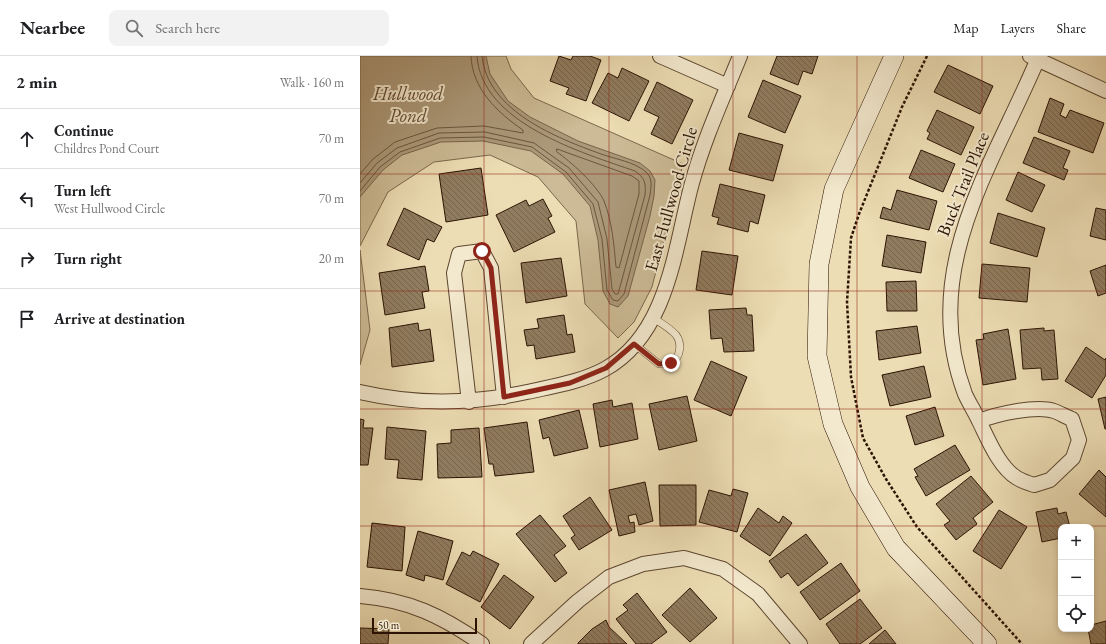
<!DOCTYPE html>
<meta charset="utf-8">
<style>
:root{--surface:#fff;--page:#f2f2f2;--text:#202124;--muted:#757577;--line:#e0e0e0}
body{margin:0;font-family:"EB Garamond",serif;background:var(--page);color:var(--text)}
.controls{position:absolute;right:12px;bottom:12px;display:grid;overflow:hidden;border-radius:8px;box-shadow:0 2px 6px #0003}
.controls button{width:36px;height:36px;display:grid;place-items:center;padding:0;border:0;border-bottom:1px solid var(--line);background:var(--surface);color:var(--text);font:20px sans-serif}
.scale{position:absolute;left:12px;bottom:10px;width:105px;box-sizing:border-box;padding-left:4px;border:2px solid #2c1303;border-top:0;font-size:11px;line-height:14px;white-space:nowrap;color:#2c1303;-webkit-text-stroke:3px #f3e9ce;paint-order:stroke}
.stop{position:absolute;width:12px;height:12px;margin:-9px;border:3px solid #8f2418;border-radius:50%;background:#fff}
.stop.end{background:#8f2418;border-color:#fff;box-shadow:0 1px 4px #0008}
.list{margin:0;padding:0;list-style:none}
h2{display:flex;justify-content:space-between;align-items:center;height:52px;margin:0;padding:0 16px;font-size:17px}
h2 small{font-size:13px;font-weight:400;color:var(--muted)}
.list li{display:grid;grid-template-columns:26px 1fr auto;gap:12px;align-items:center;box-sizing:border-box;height:60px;padding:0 16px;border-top:1px solid var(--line)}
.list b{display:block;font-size:15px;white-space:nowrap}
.list p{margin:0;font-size:13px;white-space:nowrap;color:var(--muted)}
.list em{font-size:13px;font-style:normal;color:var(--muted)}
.icon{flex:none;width:22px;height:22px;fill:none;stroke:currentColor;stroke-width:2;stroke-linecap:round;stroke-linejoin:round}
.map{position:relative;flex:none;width:746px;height:588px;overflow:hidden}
header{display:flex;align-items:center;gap:24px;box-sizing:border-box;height:56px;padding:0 20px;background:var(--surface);border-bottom:1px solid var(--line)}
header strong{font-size:19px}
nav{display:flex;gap:22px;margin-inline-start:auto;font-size:14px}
.search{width:280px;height:36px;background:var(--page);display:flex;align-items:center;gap:10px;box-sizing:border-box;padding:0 14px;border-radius:8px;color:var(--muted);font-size:15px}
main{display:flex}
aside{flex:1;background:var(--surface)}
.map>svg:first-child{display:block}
.grass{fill:#ccbb96;stroke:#7c674c}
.water{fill:#ab9878;stroke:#786349}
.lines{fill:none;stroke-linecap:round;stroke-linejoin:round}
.shore{stroke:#6c563e;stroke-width:1}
.building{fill:url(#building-back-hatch);stroke:#2c1303}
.lane-casing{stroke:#5c462f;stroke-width:8}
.street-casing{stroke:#5c462f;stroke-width:16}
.secondary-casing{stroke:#2c1303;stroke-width:20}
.path{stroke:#2c1303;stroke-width:2.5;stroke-dasharray:3 2;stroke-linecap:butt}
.lane{stroke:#f3e9ce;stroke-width:7}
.street{stroke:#f3e9ce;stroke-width:14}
.secondary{stroke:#f3e9ce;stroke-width:19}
.route{stroke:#8f2418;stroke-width:5}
.grid{fill:none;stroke:#8f2418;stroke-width:1;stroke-opacity:0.55}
.labels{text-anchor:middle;stroke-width:4;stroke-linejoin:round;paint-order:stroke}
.street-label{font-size:18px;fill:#2c1303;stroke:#f3e9ce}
.water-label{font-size:19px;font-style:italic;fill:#5f4832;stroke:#f3e9ce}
</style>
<header>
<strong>Nearbee</strong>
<div class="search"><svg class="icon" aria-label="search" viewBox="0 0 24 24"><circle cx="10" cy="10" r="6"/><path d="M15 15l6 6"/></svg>Search here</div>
<nav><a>Map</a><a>Layers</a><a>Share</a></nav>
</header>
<main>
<aside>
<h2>2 min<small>Walk · 160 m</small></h2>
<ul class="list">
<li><svg class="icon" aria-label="ahead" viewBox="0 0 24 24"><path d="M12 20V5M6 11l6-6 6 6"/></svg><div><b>Continue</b><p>Childres Pond Court</p></div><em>70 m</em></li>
<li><svg class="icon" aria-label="left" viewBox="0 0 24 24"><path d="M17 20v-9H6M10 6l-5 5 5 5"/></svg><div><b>Turn left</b><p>West Hullwood Circle</p></div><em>70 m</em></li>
<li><svg class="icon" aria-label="right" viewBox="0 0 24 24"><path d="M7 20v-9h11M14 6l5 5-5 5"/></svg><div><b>Turn right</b></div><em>20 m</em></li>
<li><svg class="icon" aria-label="arrive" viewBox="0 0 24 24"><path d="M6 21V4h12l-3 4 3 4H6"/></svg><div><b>Arrive at destination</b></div></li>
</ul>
</aside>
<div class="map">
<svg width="746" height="588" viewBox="0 0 746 588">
<defs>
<pattern id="building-back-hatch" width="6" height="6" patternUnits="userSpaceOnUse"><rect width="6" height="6" fill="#907c5f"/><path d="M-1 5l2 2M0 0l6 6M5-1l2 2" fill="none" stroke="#76644c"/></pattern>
</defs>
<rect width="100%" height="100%" fill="#edddb4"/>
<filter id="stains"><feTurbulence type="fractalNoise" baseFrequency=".005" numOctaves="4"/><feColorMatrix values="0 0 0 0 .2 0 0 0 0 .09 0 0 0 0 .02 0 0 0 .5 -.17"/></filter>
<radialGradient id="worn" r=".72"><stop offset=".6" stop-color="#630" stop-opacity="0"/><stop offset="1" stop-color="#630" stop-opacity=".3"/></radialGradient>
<path class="grass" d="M 0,0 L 146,0 L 151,13 L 174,42 L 323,108 L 292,231 L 274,266 L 258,282 L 225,248 L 216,165 L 178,121 L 130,99 L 74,106 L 28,136 L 0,190 Z
M 0,194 L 10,274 L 0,309 Z"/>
<path class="water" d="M 0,0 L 126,0 L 130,18 L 148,45 L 170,61 L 218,85 L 280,107 L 290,115 L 295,124 L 294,140 L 290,160 L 268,240 L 258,251 L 250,248 L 243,235 L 238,184 L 230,150 L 203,118 L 171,95 L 123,85 L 81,86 L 42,99 L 23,114 L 0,141 Z"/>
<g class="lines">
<path class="shore" d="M 197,93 L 272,120 L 279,125 L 279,138 L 259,212 L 256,211 C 254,189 252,165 244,145 C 237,129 210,105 197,96 Z
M 0,118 L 13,103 L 35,86 L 77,72 L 124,70 L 163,77 L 163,74 C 138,57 112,33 111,0
M 0,127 L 17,107 L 37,92 L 79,77 L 125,76 L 174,87 L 209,112 L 238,146 L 247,183 L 252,233 L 255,238 L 258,238 L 285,139 C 286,127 285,122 275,115 C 223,97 121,67 117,0
M 0,135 L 20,111 L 40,96 L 80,82 L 124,81 L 172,91 L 206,116 L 233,148 L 242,183 L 247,234 L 253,244 L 258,245 L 264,238 L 290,139 C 291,131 293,122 286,116 C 275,106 255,103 241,98 C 197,82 127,55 122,0"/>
</g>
<path class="building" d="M 199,0 L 211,4 L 213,0 L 230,0 L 241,4 L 226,45 L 206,38 L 209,32 L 190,25 Z
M 417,0 L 458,0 L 452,18 L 443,15 L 438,29 L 410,18 Z
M 588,9 L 633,30 L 620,58 L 574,36 Z
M 262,12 L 289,25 L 269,65 L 232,47 L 248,17 L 258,22 Z
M 403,24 L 441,40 L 425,77 L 388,61 Z
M 297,26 L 333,44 L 312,88 L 291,78 L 299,61 L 284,54 Z
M 690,42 L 704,48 L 700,59 L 706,62 L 710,54 L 744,67 L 733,97 L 678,76 Z
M 577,54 L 614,71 L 601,99 L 567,83 L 570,77 L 567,75 Z
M 379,77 L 423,89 L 413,125 L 369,114 Z
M 674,81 L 710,95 L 703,112 L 708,114 L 704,124 L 663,107 Z
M 561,94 L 595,108 L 583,136 L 549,122 Z
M 121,112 L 128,159 L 86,166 L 79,118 Z
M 658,116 L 685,129 L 672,156 L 646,144 Z
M 360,128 L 405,139 L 398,168 L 390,165 L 388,176 L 357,168 L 359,162 L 352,160 Z
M 537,134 L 577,145 L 569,174 L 520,162 L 523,151 L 531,154 Z
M 183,143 L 192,160 L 188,162 L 195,176 L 154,196 L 136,159 L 166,144 L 169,150 Z
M 44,152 L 82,171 L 74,186 L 67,183 L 59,204 L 27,189 Z
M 736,152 L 746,154 L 746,184 L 730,180 Z
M 638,157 L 685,172 L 677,201 L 630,187 Z
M 527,179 L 566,186 L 561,217 L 522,210 Z
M 342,195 L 378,200 L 372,239 L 336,234 Z
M 201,202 L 207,240 L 166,247 L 161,207 Z
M 622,208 L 670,212 L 667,246 L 619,242 Z
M 746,209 L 746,237 L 738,240 L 730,215 Z
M 65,210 L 69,235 L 62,236 L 65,252 L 25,259 L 19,217 Z
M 556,225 L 557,255 L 527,255 L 526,226 Z
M 386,252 L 387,259 L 392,259 L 394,295 L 364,296 L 362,282 L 351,283 L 349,254 Z
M 204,259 L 207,279 L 212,278 L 215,296 L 176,303 L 174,289 L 167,290 L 164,274 L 179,272 L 177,263 Z
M 58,267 L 59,275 L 70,273 L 74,305 L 32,311 L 29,272 Z
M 557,270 L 561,297 L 519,304 L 516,275 Z
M 684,272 L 684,275 L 694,274 L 698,323 L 682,324 L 681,312 L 663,313 L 660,274 Z
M 648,273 L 656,323 L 623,329 L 616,284 L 624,283 L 623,278 Z
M 726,291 L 745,304 L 746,302 L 746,319 L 732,342 L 705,325 Z
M 351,305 L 387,321 L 371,360 L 334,344 Z
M 564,310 L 571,341 L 530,350 L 522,319 Z
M 327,340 L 337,385 L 299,394 L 289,348 Z
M 746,341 L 746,373 L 745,373 L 738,343 Z
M 252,344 L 253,351 L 272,347 L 278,383 L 240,391 L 233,348 Z
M 575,351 L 584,380 L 555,389 L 546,360 Z
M 219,354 L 228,392 L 194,400 L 189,381 L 183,383 L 179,364 Z
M 0,363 L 4,364 L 3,372 L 13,372 L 8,409 L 0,409 Z
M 167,366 L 174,416 L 135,420 L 133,408 L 129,408 L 124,372 Z
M 27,371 L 66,375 L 62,424 L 37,422 L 39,404 L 25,403 Z
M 119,372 L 122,421 L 78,422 L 77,388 L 91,387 L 91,374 Z
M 595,389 L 610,414 L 566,440 L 555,421 L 558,420 L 554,413 Z
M 739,414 L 746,421 L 746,461 L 719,438 Z
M 611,420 L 633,446 L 613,462 L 617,468 L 596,484 L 584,469 L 590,465 L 576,448 Z
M 285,426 L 293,465 L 279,469 L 276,458 L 268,460 L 270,467 L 274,466 L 275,476 L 259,480 L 249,434 Z
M 299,429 L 336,429 L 336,469 L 300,470 Z
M 373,433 L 388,437 L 377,476 L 339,466 L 349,434 L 371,440 Z
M 230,441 L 252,474 L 219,494 L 211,482 L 215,479 L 203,460 Z
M 398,452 L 419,467 L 423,460 L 432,467 L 410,500 L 380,480 Z
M 697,452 L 698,458 L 706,456 L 710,471 L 701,471 L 701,482 L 682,486 L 676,456 Z
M 639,454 L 667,471 L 641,513 L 613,495 Z
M 180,459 L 206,490 L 194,499 L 207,517 L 195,526 L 156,478 Z
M 12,467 L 45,471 L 42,515 L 7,511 Z
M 58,475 L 93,485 L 83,524 L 65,519 L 64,525 L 46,519 Z
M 446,478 L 468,507 L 438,530 L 428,517 L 421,522 L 409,505 Z
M 113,495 L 139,508 L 120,546 L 86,528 L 102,496 L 110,500 Z
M 481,507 L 500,535 L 460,564 L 440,536 Z
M 144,519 L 174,541 L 150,573 L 121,551 Z
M 330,532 L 357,562 L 330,586 L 302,559 Z
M 277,537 L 307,576 L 291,588 L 276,588 L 256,563 L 268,554 L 263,549 Z
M 500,543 L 522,572 L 500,588 L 480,588 L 466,568 Z
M 246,564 L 249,571 L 267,588 L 218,588 L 218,587 L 232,573 Z
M 746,565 L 746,588 L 731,588 L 728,573 L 731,573 L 731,569 Z
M 0,572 L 29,573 L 28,588 L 0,588 Z
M 525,574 L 536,588 L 509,588 Z"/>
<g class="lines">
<g class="lane-casing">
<path id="lane" d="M 274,288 L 299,308 C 303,308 308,308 311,306 C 321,302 322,287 316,279 C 310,272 301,267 293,262"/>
</g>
<g class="street-casing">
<path id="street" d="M 300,0 L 368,30
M 670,0 L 746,35
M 0,336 C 56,349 112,348 167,336 C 194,330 221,326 245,313 C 309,278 315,189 332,127 C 344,83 363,42 380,0
M 109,346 L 94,217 L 99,198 L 122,195 L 131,212 L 144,341
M 619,365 C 637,358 676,349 694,355 C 700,357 706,361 712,363 L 719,384 L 713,402 L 690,424 L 674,429 C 668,427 662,425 657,422 C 639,411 628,383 619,365 C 615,356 609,347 605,338 C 558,213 633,110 679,0
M 0,540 C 49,544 82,560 122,588
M 171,588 L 218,545 L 249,521 L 283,508 L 324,502 L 363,513 L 398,538 L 440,588"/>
</g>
<g class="secondary-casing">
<path id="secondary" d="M 534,0 L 474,133 L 459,208 L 457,300 L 473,368 L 500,431 L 536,492 L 627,588"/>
</g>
<path class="path" d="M 567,0 L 542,51 L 499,158 L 491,182 L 487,246 L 491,321 L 503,382 L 526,423 L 557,471 L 662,588"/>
<use href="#lane" class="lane"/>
<use href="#street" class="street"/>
<use href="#secondary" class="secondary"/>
</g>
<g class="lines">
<path class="route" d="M 122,195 L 131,212 L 144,341 L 210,327 L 246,312 L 274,288 L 299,308 L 311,307"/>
</g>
<path class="grid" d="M 124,0 L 124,588M 249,0 L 249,588M 373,0 L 373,588M 497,0 L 497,588M 622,0 L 622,588M 0,118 L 746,118M 0,235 L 746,235M 0,353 L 746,353M 0,470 L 746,470"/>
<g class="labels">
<g class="street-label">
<text transform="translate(603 128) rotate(-68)" y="6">Buck Trail Place</text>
<text transform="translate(311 143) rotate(-74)" y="6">East Hullwood Circle</text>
</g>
<g class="water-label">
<text x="48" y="44">Hullwood<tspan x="48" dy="22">Pond</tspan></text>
</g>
</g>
<rect width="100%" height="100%" filter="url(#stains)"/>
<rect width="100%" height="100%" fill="url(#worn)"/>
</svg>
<div class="controls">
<button>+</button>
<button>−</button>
<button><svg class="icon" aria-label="locate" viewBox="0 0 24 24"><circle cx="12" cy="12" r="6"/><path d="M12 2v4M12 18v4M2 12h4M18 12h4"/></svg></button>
</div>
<div class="scale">50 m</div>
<div class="stop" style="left:122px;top:195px"></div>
<div class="stop end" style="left:311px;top:307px"></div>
</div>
</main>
